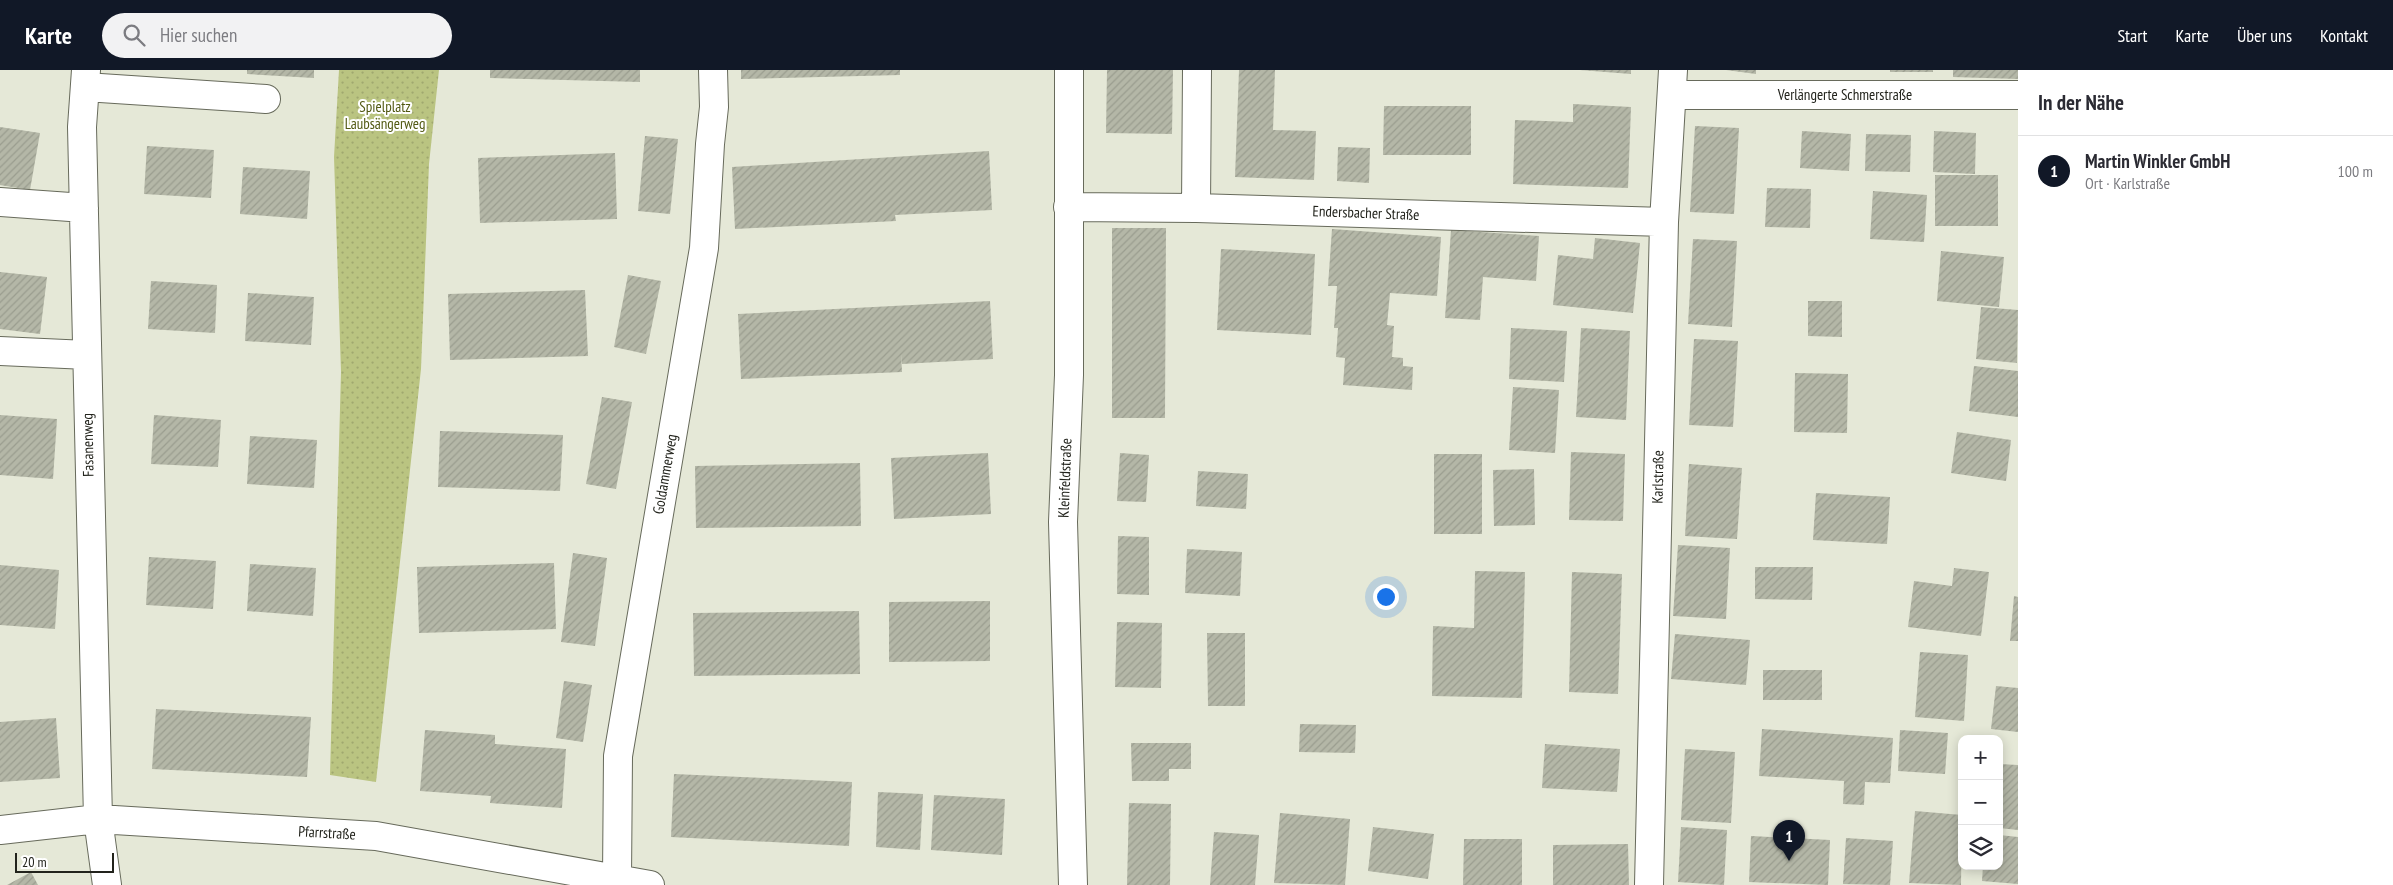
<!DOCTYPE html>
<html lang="de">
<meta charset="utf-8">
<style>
:root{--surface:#fff;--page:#f2f2f3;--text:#2b2b33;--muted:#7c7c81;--line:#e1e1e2;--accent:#111827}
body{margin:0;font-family:"PT Sans Narrow",sans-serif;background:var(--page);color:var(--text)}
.controls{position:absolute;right:15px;bottom:15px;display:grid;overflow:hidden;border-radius:10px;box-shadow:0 2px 12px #0003}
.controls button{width:45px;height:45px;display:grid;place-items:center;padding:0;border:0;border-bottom:1px solid var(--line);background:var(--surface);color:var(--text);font:25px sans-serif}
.scale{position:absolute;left:15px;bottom:12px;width:99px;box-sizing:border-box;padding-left:5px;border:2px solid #22231c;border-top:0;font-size:14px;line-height:18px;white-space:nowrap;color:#22231c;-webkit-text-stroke:4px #fff;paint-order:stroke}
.you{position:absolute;left:1385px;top:526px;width:18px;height:18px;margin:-12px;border:4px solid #fff;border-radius:50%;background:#1a73e8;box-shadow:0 0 0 8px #1a73e833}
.badge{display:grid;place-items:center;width:32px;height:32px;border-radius:50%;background:var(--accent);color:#fff;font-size:16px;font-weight:700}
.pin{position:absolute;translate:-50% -41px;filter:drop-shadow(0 1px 2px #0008)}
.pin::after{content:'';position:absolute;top:26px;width:18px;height:15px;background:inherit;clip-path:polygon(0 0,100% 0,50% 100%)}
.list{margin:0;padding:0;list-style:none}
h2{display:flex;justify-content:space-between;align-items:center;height:65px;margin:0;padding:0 20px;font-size:21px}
h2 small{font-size:16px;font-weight:400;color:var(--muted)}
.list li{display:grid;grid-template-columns:32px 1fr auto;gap:15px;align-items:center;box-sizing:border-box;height:70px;padding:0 20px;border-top:1px solid var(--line)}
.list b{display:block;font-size:19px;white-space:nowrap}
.list p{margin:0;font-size:16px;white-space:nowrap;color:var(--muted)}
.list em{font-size:16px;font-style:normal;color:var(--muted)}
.icon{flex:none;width:28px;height:28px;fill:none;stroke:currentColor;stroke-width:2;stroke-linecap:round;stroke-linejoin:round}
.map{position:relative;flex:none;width:2018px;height:815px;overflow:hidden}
header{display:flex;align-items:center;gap:30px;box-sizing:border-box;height:70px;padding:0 25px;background:var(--accent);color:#fff}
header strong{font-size:24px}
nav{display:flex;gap:28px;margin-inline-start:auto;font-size:18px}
.search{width:350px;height:45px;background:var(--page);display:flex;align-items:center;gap:12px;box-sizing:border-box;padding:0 18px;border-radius:28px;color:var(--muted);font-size:19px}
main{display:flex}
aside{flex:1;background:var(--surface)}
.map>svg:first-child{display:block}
.green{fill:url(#green-dots)}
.building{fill:url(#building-hatch)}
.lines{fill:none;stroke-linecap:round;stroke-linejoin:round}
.minor-casing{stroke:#676a5b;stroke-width:30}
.minor{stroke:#fff;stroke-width:28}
.labels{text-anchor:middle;stroke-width:4;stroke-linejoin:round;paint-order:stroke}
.street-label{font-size:15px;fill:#22231c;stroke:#fff}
.park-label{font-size:15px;fill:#525913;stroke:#fff}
</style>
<header>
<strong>Karte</strong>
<div class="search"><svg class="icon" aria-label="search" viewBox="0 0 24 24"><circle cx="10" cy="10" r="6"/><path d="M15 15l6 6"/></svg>Hier suchen</div>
<nav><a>Start</a><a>Karte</a><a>Über uns</a><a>Kontakt</a></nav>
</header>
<main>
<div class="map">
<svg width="2018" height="815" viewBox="0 0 2018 815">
<defs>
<pattern id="green-dots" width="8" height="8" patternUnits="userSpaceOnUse" patternTransform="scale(1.25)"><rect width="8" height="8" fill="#bac481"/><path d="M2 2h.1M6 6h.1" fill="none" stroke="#a0a86f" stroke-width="1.8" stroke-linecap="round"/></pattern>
<pattern id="building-hatch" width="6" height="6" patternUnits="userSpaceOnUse" patternTransform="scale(1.25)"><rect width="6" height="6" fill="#b4b7a7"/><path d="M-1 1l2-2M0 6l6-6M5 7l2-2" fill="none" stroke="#9a9d8f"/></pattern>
</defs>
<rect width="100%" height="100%" fill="#e5e8d7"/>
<path class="green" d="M 339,0 L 439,0 L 429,94 L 421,299 L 376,712 L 330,705 L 341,302 L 334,87 Z"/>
<path class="building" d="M 247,0 L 314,0 L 314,8 L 247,4 Z
M 490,0 L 640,0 L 640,12 L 490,8 Z
M 741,0 L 900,0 L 900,5 L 741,9 Z
M 1107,0 L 1173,0 L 1172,64 L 1106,63 Z
M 1239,0 L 1275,0 L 1273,60 L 1316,61 L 1314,110 L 1235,107 Z
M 1580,0 L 1631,0 L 1631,4 Z
M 1726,0 L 1756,0 L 1756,4 Z
M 1890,0 L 1933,0 L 1933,2 L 1890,2 Z
M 1953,0 L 2018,0 L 2018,9 L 1953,7 Z
M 1573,34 L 1631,37 L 1628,118 L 1513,114 L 1515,50 L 1573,52 Z
M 1384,36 L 1471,36 L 1471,85 L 1383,85 Z
M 1695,56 L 1739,58 L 1734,144 L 1690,142 Z
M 0,57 L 40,63 L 30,120 L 0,115 Z
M 1802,61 L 1851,64 L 1849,101 L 1800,98 Z
M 1934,61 L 1976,63 L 1975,104 L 1933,102 Z
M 1866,64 L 1911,65 L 1910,102 L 1865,101 Z
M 645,66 L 678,69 L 670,144 L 638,141 Z
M 147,76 L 214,80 L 211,128 L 144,124 Z
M 1338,77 L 1370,78 L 1369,113 L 1337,111 Z
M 989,81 L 992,140 L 895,145 L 896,151 L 735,159 L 732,97 Z
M 615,83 L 617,149 L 480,153 L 478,88 Z
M 243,97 L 310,101 L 307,149 L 240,144 Z
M 1935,105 L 1998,105 L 1998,156 L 1935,156 Z
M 1767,118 L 1811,119 L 1810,158 L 1765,157 Z
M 1873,121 L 1927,125 L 1924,172 L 1870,169 Z
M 1112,158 L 1166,158 L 1165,348 L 1112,348 Z
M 1332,159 L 1441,167 L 1437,226 L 1390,223 L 1387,255 L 1394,256 L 1392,287 L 1403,288 L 1403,296 L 1413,297 L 1412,320 L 1343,315 L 1345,288 L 1336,287 L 1338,258 L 1334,258 L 1337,216 L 1328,216 Z
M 1451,160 L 1539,166 L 1536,211 L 1483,207 L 1480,250 L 1445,248 Z
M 1595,168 L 1640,173 L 1633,243 L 1553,235 L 1558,185 L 1593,189 Z
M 1693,169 L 1737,171 L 1732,257 L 1688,254 Z
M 1221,179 L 1315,184 L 1311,265 L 1217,260 Z
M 1941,181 L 2004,187 L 1999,237 L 1937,231 Z
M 0,202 L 47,207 L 40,264 L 0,259 Z
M 628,205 L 661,211 L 646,284 L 614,277 Z
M 151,211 L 217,215 L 215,263 L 148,259 Z
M 585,220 L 588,286 L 450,290 L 448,224 Z
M 248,223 L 314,227 L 311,275 L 245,271 Z
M 990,231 L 993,289 L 902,294 L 901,284 L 902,302 L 741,309 L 738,244 Z
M 1808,231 L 1842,231 L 1842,267 L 1808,266 Z
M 1981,237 L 2018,240 L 2017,293 L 1976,289 Z
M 1511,258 L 1567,261 L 1564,312 L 1509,309 Z
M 1581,258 L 1630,261 L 1626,350 L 1576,347 Z
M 1694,269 L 1738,271 L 1733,357 L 1689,355 Z
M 1974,296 L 2018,301 L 2018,347 L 1969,341 Z
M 1795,303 L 1848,304 L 1847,363 L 1794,362 Z
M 1513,317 L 1559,320 L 1555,383 L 1509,380 Z
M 602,327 L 632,332 L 616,419 L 586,414 Z
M 0,345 L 57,349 L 53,409 L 0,405 Z
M 154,345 L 221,350 L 218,397 L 151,394 Z
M 440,361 L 563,365 L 560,421 L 438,417 Z
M 1957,362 L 2011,370 L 2006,411 L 1951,403 Z
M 250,366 L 317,370 L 314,418 L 247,414 Z
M 1571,382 L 1625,384 L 1623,451 L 1569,450 Z
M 988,383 L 991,444 L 894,449 L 891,388 Z
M 1120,383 L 1149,385 L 1146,432 L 1117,431 Z
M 1434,384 L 1482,384 L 1482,464 L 1434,464 Z
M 860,393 L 861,456 L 696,458 L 695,396 Z
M 1689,394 L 1742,398 L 1737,469 L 1685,466 Z
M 1534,399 L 1535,455 L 1494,456 L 1493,400 Z
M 1198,401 L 1248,404 L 1246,439 L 1196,436 Z
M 1816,423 L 1890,427 L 1887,474 L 1813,470 Z
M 1118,466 L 1149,467 L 1149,525 L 1117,524 Z
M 1678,475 L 1730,478 L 1726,549 L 1673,546 Z
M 1187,479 L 1242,482 L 1240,526 L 1185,523 Z
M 573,483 L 607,488 L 595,576 L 561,572 Z
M 149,487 L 216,491 L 213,539 L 146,535 Z
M 554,493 L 556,559 L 419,563 L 417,497 Z
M 250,494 L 316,498 L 313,546 L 247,541 Z
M 0,495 L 59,500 L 55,559 L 0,555 Z
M 1755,497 L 1813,497 L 1812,530 L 1755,529 Z
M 1954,498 L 1989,502 L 1981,566 L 1908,557 L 1914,511 L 1952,516 Z
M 1475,501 L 1525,502 L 1522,628 L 1432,626 L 1433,556 L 1474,558 Z
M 1572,502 L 1622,504 L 1618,624 L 1569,622 Z
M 2014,526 L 2018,527 L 2018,571 L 2010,571 Z
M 990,531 L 990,591 L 889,592 L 889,532 Z
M 859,541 L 860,604 L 694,606 L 693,543 Z
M 1117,552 L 1162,553 L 1161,618 L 1115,617 Z
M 1207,563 L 1245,563 L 1245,636 L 1208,636 Z
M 1675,564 L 1750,570 L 1746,615 L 1671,609 Z
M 1920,582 L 1968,585 L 1964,651 L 1915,647 Z
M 1763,600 L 1822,600 L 1822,630 L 1763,630 Z
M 564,611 L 592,615 L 583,672 L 556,668 Z
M 1996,616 L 2018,618 L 2018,662 L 1991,659 Z
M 156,639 L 311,647 L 307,707 L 152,699 Z
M 56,648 L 60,708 L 0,712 L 0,652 Z
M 1300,654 L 1356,655 L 1355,683 L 1299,682 Z
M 1762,659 L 1893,668 L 1890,713 L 1865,712 L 1864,735 L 1843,734 L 1844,711 L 1759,706 Z
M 425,660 L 495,665 L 495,674 L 566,679 L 562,738 L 490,733 L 491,726 L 420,721 Z
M 1900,660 L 1948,663 L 1945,704 L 1898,701 Z
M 1131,673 L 1191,673 L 1191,699 L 1169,699 L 1169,711 L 1132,711 Z
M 1545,674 L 1620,679 L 1617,722 L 1542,718 Z
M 1685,679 L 1735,682 L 1731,753 L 1681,750 Z
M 1999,694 L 2018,695 L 2018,760 L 1999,758 Z
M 674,704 L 852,712 L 849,776 L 671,767 Z
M 878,722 L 923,724 L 920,780 L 876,777 Z
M 934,725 L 1005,729 L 1002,785 L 931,780 Z
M 1129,733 L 1171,734 L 1170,815 L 1127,815 Z
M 1915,741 L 1962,745 L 1961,815 L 1909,813 Z
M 1280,743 L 1350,749 L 1345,815 L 1274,813 Z
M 1373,757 L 1434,764 L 1428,809 L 1368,801 Z
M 1681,757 L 1727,760 L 1724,815 L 1678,812 Z
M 1214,762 L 1259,765 L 1255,815 L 1210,815 Z
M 1999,765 L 2018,767 L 2018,814 L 1982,811 L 1983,796 L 1999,796 Z
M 1751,766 L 1830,770 L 1828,815 L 1749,812 Z
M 1846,768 L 1893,771 L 1890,815 L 1843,814 Z
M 1464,769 L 1522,769 L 1522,815 L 1463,815 Z
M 1628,774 L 1629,815 L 1553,815 L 1553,775 Z
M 31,802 L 38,815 L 7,815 Z"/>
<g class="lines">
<g class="minor-casing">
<path id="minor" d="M 86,0 L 82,57 L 98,749 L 107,815
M 1069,0 L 1069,305 L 1063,452 L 1073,815
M 85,17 L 266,29
M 1672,25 L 2018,25
M 0,132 L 84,138
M 1068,137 L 1196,138 L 1664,152
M 1196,138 L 1197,0
M 0,281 L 87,285
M 0,760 L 98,749 L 376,766 L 650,815
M 617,808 L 618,686 L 704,178 L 710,74 L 714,37 L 713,0
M 1649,815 L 1664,152 L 1673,0"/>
</g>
<use href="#minor" class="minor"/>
</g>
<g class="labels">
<g class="street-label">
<text x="1845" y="30">Verlängerte Schmerstraße</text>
<text transform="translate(1366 143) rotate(2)" y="5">Endersbacher Straße</text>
<text transform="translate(88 375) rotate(-91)" y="5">Fasanenweg</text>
<text transform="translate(665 404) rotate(-80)" y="5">Goldammerweg</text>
<text transform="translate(1658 407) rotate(-89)" y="5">Karlstraße</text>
<text transform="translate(1065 408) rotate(-88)" y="5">Kleinfeldstraße</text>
<text transform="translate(327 763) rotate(3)" y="5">Pfarrstraße</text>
</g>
<g class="park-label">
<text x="385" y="42">Spielplatz<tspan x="385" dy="17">Laubsängerweg</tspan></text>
</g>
</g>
</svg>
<div class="controls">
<button>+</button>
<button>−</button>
<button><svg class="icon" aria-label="layers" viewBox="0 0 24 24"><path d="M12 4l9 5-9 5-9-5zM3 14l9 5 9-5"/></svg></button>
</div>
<div class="scale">20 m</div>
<div class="you"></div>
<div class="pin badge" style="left:1789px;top:791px">1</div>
</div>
<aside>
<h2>In der Nähe<small></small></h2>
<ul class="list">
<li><span class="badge">1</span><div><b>Martin Winkler GmbH</b><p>Ort · Karlstraße</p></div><em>100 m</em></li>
</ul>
</aside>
</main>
